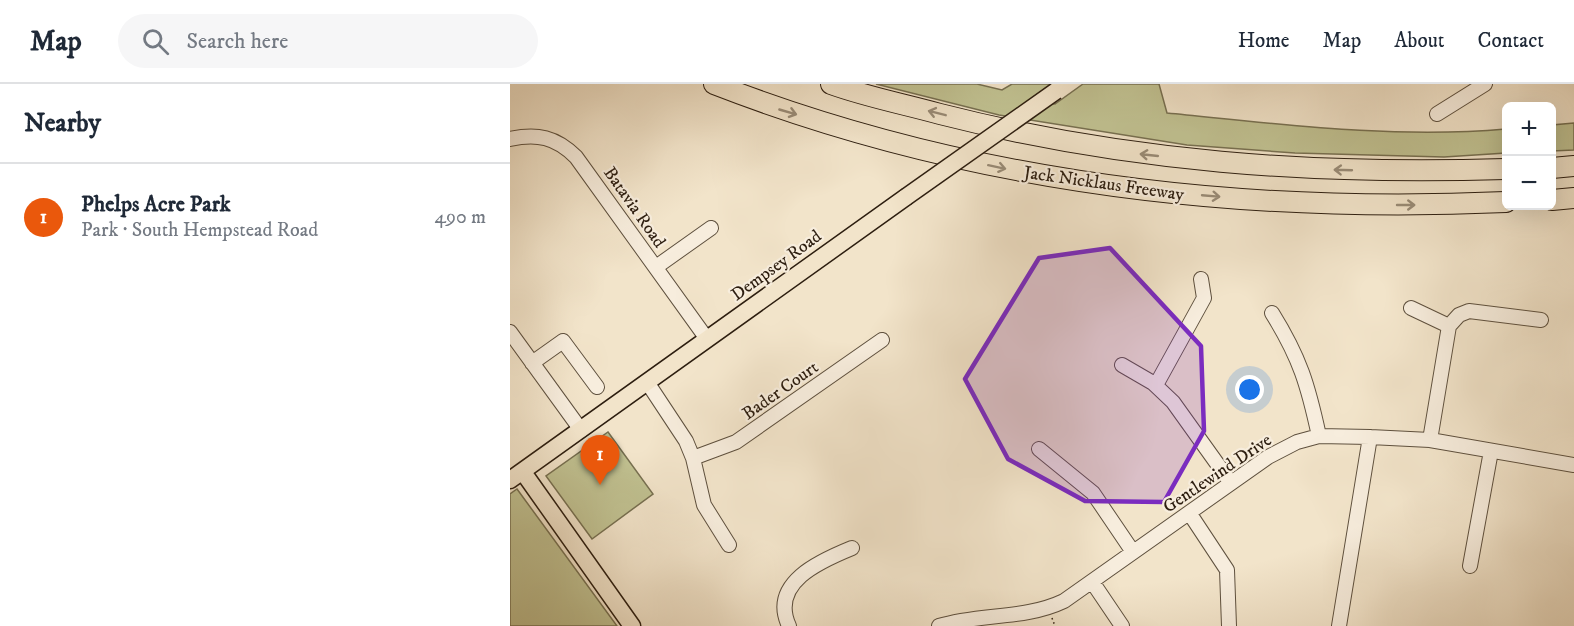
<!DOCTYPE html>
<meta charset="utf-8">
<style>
:root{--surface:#fff;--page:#f6f6f7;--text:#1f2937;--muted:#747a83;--line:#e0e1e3;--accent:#ea580c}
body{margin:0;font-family:"IM FELL DW Pica",serif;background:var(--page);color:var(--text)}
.controls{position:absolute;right:18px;top:18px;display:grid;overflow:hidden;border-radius:9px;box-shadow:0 6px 24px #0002}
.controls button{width:54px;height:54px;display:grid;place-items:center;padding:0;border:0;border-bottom:2px solid var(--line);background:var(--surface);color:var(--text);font:30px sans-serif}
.you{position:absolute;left:740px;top:306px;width:21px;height:21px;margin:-15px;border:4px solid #fff;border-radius:50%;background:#1a73e8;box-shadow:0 0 0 9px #1a73e833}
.badge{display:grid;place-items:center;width:39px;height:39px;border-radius:50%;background:var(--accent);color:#fff;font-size:20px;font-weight:700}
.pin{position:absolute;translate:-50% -50px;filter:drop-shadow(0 2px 3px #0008)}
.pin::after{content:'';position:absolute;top:32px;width:21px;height:18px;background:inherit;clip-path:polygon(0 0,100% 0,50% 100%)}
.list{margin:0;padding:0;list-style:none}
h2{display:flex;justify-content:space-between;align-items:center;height:78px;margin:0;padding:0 24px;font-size:26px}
h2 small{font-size:20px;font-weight:400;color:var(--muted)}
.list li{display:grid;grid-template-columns:39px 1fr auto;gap:18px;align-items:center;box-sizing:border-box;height:108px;padding:0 24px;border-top:2px solid var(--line)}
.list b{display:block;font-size:22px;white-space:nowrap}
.list p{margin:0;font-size:20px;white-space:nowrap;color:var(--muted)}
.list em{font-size:20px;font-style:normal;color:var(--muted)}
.icon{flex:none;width:33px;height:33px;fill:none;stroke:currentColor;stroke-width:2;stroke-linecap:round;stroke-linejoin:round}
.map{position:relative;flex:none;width:1064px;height:542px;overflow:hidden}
header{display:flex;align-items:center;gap:36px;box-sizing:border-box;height:84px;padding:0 30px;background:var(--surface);border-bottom:2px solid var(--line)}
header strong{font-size:28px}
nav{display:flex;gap:33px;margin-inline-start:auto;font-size:21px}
.search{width:420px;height:54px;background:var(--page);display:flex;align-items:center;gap:15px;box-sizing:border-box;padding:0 21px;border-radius:33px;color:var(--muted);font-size:22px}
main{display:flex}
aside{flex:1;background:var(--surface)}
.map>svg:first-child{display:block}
.green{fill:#c1c292;stroke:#777051;stroke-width:1.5}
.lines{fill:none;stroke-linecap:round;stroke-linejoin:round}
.minor-casing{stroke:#5e503e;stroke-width:16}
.major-casing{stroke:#2d1e10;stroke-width:19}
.highway-casing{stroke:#2d1e10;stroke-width:22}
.path{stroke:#2d1e10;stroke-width:1.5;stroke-dasharray:1.5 3;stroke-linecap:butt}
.minor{stroke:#f7eddd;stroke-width:14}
.major{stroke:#f2e4ca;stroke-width:16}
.highway{stroke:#f2e4ca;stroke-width:20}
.major-bridge-casing{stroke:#2d1e10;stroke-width:19;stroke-linecap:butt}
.major-bridge{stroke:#f2e4ca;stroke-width:16}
.oneway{stroke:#998b76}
.marked{fill:#7b2cbf;fill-opacity:0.2;stroke:#7b2cbf;stroke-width:4.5;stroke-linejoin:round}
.labels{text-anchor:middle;stroke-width:4.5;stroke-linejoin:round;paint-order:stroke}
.street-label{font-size:18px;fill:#2d1e10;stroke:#f7eddd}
</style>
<header>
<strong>Map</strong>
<div class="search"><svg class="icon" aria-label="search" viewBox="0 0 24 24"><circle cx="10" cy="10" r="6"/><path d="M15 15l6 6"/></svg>Search here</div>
<nav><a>Home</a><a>Map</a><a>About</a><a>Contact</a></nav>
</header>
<main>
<aside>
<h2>Nearby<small></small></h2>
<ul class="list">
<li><span class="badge">1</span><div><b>Phelps Acre Park</b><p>Park · South Hempstead Road</p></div><em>490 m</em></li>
</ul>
</aside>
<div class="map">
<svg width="1064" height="542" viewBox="0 0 1064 542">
<rect width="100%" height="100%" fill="#f2e4ca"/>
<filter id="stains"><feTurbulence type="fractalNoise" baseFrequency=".00333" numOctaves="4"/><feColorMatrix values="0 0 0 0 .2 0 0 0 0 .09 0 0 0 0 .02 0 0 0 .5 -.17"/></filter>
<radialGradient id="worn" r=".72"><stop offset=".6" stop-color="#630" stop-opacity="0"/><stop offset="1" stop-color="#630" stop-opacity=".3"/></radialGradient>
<path class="green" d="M 366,0 L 467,0 L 492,6 L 502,0 L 541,0 L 517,18 L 545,20 L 573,0 L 649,0 L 657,29 C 770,40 883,55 996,45 L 996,69 L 934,73 L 785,69 L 677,61 L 489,31 Z
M 1064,39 L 1064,66 L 1042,67 L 1042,41 Z
M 98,348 L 143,410 L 82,455 L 36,392 Z
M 7,405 L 107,542 L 0,542 L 0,410 Z"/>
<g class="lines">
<g class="minor-casing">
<path id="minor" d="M 927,30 L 975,0
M 0,55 C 27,49 46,53 66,73 L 197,255
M 146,183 L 201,144
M 901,224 L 939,242
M 762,229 C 790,274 798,301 809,352
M 0,248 L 71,346
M 22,279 L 53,257 L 87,303
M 612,281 L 643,299 L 663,318 L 721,399
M 137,298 L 176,357 L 183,374 L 194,421 L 219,461
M 646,301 L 694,214 L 691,195
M 920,356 L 939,242 L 949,231 L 959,227 L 1031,236
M 529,365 L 583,409 L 623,468
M 183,374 L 226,358 L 372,256
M 680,430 L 717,486 L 719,542
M 960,482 L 981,367
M 583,499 L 612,542
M 279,542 C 259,499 310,477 342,464
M 429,542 C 470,529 514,536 554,517 L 758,373 L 787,358 L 809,352 L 860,353 L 920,356 L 1064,381
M 829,542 L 860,353"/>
</g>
<g class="major-casing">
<path id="major" d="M 13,388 L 122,542
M 0,396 L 396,113"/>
</g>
<g class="highway-casing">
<path id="highway" d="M 204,0 C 456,98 727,130 996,118
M 321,0 C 357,13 394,20 430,30 C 618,78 803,91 996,85
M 1042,84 L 1064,82
M 1042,116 L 1064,114"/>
</g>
<path class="path" d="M 542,534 L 545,542"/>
<use href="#minor" class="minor"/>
<use href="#major" class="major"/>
<use href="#highway" class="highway"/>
<g class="major-bridge-casing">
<path id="major-bridge" d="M 396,113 L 546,7"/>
</g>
<use href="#major-bridge" class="major-bridge"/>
</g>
<defs><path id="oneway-shaft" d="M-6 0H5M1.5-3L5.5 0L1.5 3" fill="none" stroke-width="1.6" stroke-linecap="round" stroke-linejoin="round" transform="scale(1.5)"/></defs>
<g class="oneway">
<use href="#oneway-shaft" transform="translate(278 28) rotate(16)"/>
<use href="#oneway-shaft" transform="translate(427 29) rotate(-166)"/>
<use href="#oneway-shaft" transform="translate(639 71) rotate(-174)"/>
<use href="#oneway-shaft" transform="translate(487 83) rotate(12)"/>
<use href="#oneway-shaft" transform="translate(833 86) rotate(-178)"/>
<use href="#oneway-shaft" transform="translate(701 112) rotate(5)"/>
<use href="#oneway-shaft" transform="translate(896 121)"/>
</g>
<path class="marked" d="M 600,164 L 691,262 L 694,347 L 654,418 L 575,417 L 498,375 L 455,295 L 529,174 Z"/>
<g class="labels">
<g class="street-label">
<text transform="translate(594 99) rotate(8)" y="6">Jack Nicklaus Freeway</text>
<text transform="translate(125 123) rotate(55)" y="6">Batavia Road</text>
<text transform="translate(266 181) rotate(-36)" y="6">Dempsey Road</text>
<text transform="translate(270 306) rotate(-35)" y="6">Bader Court</text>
<text transform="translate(707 389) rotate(-34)" y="6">Gentlewind Drive</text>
</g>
</g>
<rect width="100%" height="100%" filter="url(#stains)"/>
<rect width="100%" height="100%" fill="url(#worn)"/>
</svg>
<div class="controls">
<button>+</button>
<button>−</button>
</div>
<div class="you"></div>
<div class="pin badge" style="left:90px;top:401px">1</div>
</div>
</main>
